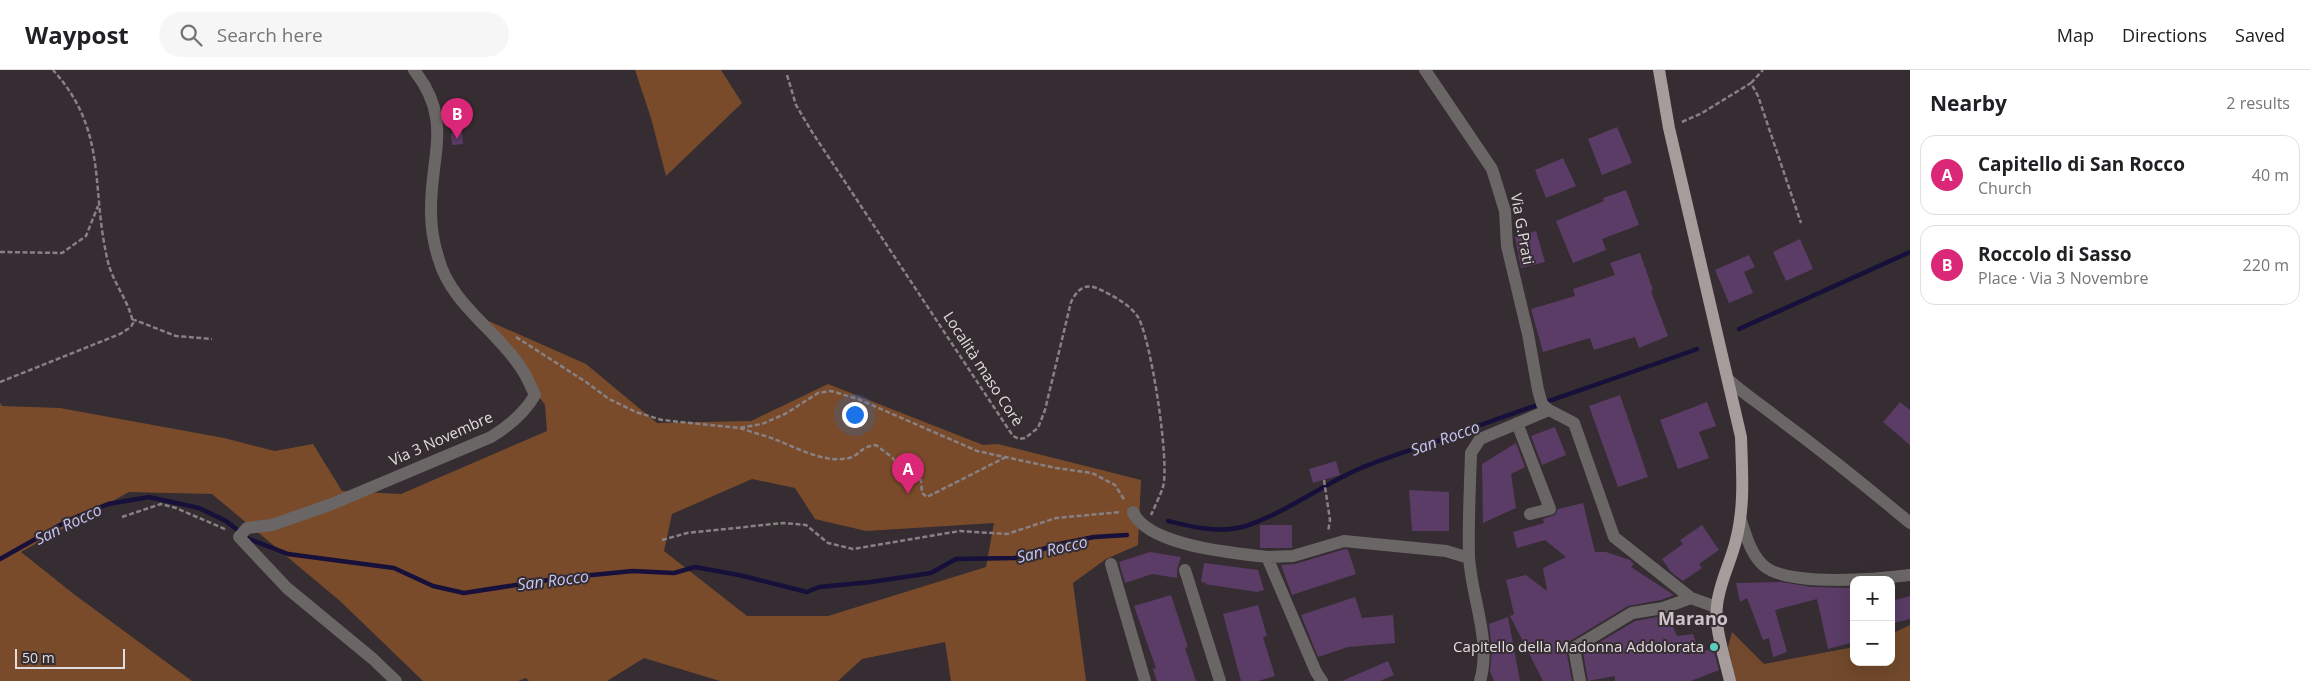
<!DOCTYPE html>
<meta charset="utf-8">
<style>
:root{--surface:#fff;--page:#f6f6f6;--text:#202124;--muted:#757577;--line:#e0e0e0;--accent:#db2777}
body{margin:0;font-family:"Open Sans",sans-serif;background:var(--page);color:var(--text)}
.controls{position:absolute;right:15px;bottom:15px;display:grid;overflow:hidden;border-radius:10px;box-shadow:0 5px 20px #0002}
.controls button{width:45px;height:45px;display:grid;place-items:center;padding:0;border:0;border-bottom:1px solid var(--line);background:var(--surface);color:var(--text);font:25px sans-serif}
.scale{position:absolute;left:15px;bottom:12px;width:110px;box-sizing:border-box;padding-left:5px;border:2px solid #e2dcde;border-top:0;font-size:14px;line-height:18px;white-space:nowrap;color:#e2dcde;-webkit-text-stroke:4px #352d31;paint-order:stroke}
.you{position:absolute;left:854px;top:344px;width:18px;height:18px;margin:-12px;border:4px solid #fff;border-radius:50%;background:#1a73e8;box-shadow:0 0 0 8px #1a73e833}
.badge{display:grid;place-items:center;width:32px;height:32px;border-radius:50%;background:var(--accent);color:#fff;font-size:16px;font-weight:700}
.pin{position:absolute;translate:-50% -41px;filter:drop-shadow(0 1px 2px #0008)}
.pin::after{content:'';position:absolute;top:26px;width:18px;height:15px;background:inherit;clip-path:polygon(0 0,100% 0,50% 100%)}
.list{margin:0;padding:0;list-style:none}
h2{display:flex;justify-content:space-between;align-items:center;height:65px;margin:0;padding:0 20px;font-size:21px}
h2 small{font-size:16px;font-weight:400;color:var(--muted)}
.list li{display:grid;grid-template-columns:32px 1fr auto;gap:15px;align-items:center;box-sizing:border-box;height:80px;margin:0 10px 10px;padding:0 10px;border:1px solid var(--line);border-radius:15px}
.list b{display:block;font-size:19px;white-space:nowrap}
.list p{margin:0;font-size:16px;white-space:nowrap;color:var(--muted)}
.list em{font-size:16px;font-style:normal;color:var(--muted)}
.icon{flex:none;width:28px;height:28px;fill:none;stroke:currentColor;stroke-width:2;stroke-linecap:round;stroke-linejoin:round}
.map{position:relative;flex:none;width:1910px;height:611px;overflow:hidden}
header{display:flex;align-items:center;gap:30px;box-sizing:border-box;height:70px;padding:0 25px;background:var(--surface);border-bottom:1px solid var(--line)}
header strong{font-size:24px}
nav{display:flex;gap:28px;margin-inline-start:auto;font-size:18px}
.search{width:350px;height:45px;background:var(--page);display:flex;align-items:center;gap:12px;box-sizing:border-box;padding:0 18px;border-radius:28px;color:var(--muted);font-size:19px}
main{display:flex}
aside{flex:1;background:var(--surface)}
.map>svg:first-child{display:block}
.green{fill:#72492c}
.forest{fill:#794b2b;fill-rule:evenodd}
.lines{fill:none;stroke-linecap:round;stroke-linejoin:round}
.stream{stroke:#16103a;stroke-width:4.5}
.building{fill:#5a3c66}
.path{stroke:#888184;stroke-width:2.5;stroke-dasharray:5 2.5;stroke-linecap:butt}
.minor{stroke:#6b6666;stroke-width:12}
.major{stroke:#a79c9c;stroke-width:12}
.poi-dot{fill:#58cec1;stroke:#352d31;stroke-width:2}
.labels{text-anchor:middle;stroke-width:4;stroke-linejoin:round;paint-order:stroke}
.street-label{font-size:15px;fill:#e2dcde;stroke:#352d31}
.poi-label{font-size:15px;fill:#e2dcde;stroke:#352d31;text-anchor:end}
.water-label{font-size:16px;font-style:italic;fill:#c5c6f5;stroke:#352d31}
.quarter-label{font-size:18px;font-weight:bold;fill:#cec3c8;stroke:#352d31}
</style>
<header>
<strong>Waypost</strong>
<div class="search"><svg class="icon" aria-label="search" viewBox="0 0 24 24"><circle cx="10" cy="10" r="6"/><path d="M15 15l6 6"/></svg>Search here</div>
<nav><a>Map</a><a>Directions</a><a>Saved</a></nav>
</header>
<main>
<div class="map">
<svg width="1910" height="611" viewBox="0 0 1910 611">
<rect width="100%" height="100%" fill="#352d31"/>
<path class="green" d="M 1910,555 L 1910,611 L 1736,611 L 1728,577 L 1732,562 L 1764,594 L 1854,577 L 1854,592 L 1891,592 L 1891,564 Z"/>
<path class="forest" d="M 635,0 L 721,0 L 742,33 L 666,106 L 651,48 Z
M 484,249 L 586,294 L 657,353 L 751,351 L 828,314 L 983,375 L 998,374 L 1141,410 L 1138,475 L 1106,489 L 1073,513 L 1086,611 L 951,611 L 945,572 L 862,589 L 838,611 L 720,611 L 644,588 L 607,611 L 529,611 L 526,608 L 518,611 L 423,611 L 340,531 L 212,424 L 129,422 L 21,482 L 75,525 L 192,611 L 0,611 L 0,333 L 2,336 L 60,338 L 224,368 L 275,381 L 313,374 L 342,421 L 401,424 L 547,361 L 545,335 ZM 752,409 L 795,418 L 815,449 L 866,461 L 994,453 L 986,497 L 828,546 L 747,546 L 664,481 L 672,444 Z"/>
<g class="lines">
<path class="stream" d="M 1739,259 L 1910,182
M 1168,451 C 1194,457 1219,464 1246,456 C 1287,442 1322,415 1361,398 C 1387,387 1414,379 1440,370 C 1525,338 1612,310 1697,279
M 0,489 L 69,450 L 108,434 L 149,427 L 199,438 L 226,451 L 249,469 L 288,484 L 394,498 L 433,516 L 464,523 L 561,508 L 633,501 L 674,503 L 695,497 L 739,505 L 807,522 L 819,517 L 871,512 L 931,503 L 956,489 L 1015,488 L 1059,474 L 1094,467 L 1127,465"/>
</g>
<path class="building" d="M 1617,57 L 1632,93 L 1602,105 L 1588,69 Z
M 462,62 L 463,74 L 452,75 L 451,64 Z
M 1563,88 L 1576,116 L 1546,128 L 1535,100 Z
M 1626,120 L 1639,155 L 1602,169 L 1606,180 L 1573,193 L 1556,151 L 1604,131 L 1603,128 Z
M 1536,161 L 1545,192 L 1521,198 L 1515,167 Z
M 1800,169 L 1813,199 L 1786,211 L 1773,182 Z
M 1640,183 L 1653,220 L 1651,221 L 1668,266 L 1639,278 L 1635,267 L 1594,280 L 1590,268 L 1543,282 L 1531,239 L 1575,226 L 1573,219 L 1615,205 L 1610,193 Z
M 1749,185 L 1755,197 L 1744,202 L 1753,223 L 1729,233 L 1715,200 Z
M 1620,325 L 1648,407 L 1618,417 L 1589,336 Z
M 1707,332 L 1716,356 L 1699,362 L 1709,388 L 1678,399 L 1660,350 Z
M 1900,332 L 1910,340 L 1910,375 L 1883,352 Z
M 1555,357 L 1566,385 L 1542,395 L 1531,366 Z
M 1516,373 L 1525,397 L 1511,404 L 1516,438 L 1483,453 L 1482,394 Z
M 1336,391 L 1340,405 L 1313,413 L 1309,399 Z
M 1409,420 L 1449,422 L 1449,461 L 1412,461 Z
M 1583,433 L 1595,482 L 1606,482 L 1630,490 L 1634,494 L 1631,497 L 1674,525 L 1661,530 L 1628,536 L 1570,571 L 1566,579 L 1572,611 L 1543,611 L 1510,546 L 1514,544 L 1506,510 L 1526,505 L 1547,521 L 1543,498 L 1566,487 L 1545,470 L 1517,478 L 1513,462 L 1544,453 L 1543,449 L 1555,445 L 1558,439 Z
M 1260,455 L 1292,455 L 1292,478 L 1260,478 Z
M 1702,455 L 1719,480 L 1699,494 L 1702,498 L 1683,511 L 1671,502 L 1662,489 L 1683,474 L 1680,470 Z
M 1345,479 L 1348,480 L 1356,504 L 1292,525 L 1281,495 L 1295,494 Z
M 1150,482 L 1181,487 L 1177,499 L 1177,508 L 1152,504 L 1125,513 L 1119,492 Z
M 1204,493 L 1258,500 L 1264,520 L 1257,522 L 1204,514 L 1207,513 L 1201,512 Z
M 1781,512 L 1812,517 L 1854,518 L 1854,572 L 1828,579 L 1817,529 L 1775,540 L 1787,582 L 1773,587 L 1769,568 L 1763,570 L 1747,528 L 1740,532 L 1736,513 Z
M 1171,525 L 1188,577 L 1185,578 L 1196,611 L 1157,611 L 1153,599 L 1156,598 L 1134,536 Z
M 1910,526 L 1910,549 L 1894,553 L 1891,531 Z
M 1355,527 L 1362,548 L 1393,545 L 1395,573 L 1348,577 L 1318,587 L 1301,545 Z
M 1258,535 L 1267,566 L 1263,567 L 1275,606 L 1258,611 L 1241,611 L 1223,544 Z
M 1668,545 L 1677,566 L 1693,564 L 1700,583 L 1713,578 L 1719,600 L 1691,611 L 1615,611 L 1615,606 L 1588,611 L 1583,582 L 1635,551 Z
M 1508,547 L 1520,611 L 1494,611 L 1490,601 L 1492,579 L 1489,554 Z
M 1388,591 L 1394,605 L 1380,611 L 1342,611 Z"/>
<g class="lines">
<path class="path" d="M 787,5 L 796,35 L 812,62 L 1013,366 L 1019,369 L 1025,368 L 1038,358 L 1045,340 L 1071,232 C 1078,218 1086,212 1101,220 C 1114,226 1130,235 1138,247 C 1151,269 1170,392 1163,417 C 1160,426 1155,436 1151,445
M 1751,13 L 1763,0
M 1682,52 L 1702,43 L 1751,13 L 1758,26 L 1801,153
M 0,182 L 62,183 L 86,166 L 98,136
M 132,249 L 176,266 L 212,269
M 516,267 L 586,312 L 609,329 L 636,342 L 662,350 L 739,358 L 762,354 L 785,344 L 818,323 L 831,321 L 858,329 L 977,381 L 1056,398 L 1092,403 L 1115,415 L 1125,431
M 0,312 L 120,264 L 131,257 L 133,253 C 129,231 113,213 108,192 C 90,118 109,62 53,0
M 740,358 C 751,362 763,365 774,369 C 795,377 825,394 849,388 C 861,385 859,377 876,375 L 893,388 L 901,403 L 921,410 L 922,423 L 927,427 L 1006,387
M 1324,410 L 1330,450 L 1328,462
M 122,447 L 161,434 L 176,438 L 227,460
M 662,470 L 687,463 L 783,453 L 806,455 L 828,473 L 853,479 L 960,461 L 1007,464 L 1056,448 L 1121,442"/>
<path class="minor" d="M 1425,0 L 1492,99 L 1505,141 L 1507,176 L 1528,264 L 1538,320 L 1542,334 L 1549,340
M 1730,311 C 1744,324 1760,334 1775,346 C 1821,380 1866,416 1910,453
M 1517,353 L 1550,439 L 1530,444
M 1133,442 C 1148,476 1234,483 1267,487
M 1740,448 C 1746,464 1750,484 1764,496 C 1789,517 1878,509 1910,505
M 1111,494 L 1145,611
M 1185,500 L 1220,611
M 396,611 L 373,589 L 287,518 L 239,467 L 247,458 L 272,455 L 332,434 L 491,367 C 509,356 524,344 535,325 C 531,317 528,309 523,301 C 500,263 451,234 439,190 C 434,175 431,158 431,142 C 430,86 454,50 414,0
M 1322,611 L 1316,602 L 1267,487 L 1293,486 L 1344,471 L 1446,481 L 1469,488
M 1480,611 C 1492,570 1471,527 1469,486 C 1468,452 1470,417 1471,383 L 1480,369 L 1549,340 L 1574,353 L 1614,467 L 1691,528 L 1716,537
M 1580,611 L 1574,578 L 1632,543 L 1663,538 L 1691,528"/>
<path class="major" d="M 1659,0 L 1669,58 L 1741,367 C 1742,401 1745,436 1736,470 C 1731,492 1719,513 1717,536 C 1714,557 1725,589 1730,611"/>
</g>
<circle class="poi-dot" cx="1714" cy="577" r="5"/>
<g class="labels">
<g class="street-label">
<text transform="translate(1522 159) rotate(80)" y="5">Via G.Prati</text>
<text transform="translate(983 299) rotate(57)" y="5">Località maso Corè</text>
<text transform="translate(441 369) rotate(-24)" y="5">Via 3 Novembre</text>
</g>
<g class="poi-label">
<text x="1704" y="582">Capitello della Madonna Addolorata</text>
</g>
<g class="water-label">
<text transform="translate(1445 368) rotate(-20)" y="6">San Rocco</text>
<text transform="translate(68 454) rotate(-26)" y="6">San Rocco</text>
<text transform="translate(1052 479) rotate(-13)" y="6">San Rocco</text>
<text transform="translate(553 510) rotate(-7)" y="6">San Rocco</text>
</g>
<g class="quarter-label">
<text x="1693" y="555">Marano</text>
</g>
</g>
</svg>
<div class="controls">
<button>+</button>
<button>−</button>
</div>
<div class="scale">50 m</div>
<div class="you"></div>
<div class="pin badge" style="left:908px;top:424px">A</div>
<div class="pin badge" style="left:457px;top:69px">B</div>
</div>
<aside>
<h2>Nearby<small>2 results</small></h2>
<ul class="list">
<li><span class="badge">A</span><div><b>Capitello di San Rocco</b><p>Church</p></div><em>40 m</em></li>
<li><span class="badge">B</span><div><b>Roccolo di Sasso</b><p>Place · Via 3 Novembre</p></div><em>220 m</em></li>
</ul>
</aside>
</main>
